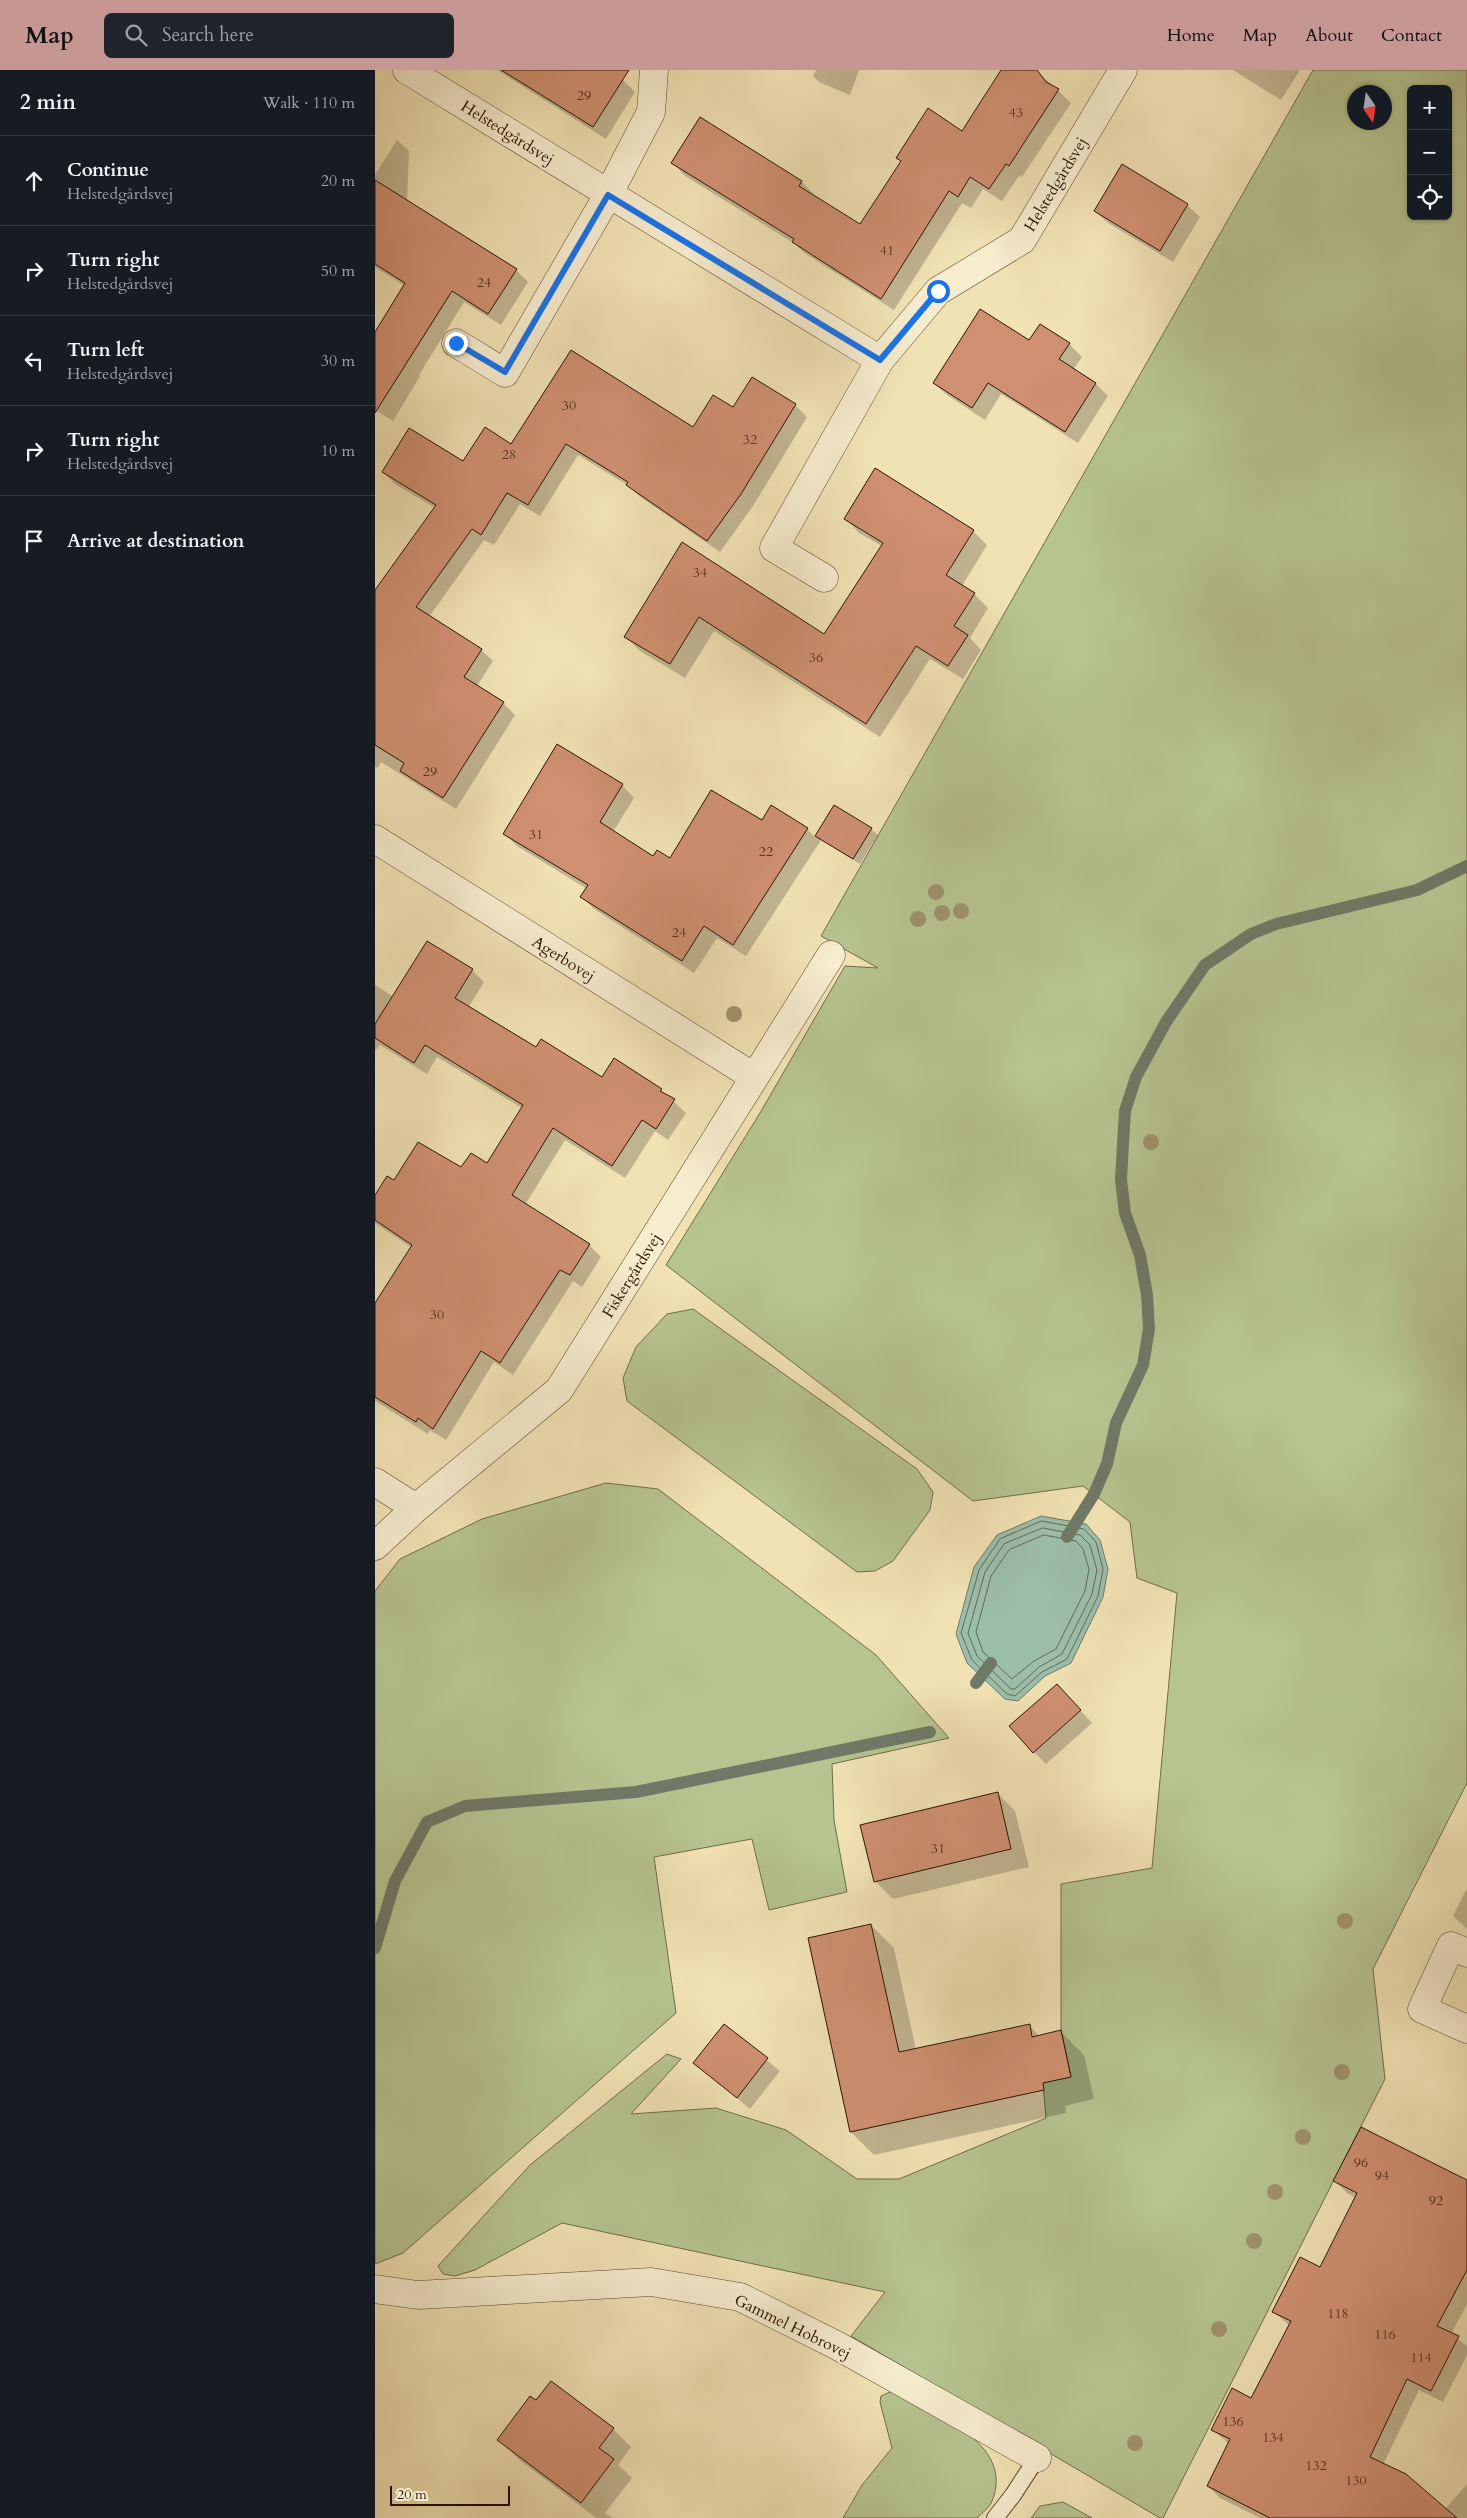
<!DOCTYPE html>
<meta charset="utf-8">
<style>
:root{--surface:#171b24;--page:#20242c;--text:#f1f3f6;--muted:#9ea1a6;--line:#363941;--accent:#c59692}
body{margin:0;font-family:Cardo,serif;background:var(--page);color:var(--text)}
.controls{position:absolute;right:15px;top:15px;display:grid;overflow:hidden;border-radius:8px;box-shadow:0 1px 4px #0004}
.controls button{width:45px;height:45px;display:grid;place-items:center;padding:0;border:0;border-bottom:1px solid var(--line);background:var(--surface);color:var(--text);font:25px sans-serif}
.compass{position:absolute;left:972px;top:15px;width:45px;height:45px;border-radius:50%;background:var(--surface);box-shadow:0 1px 4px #0004;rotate:167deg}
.scale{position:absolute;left:15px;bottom:12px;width:120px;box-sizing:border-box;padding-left:5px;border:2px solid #2c1200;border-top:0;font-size:14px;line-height:18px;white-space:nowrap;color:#2c1200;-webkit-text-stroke:4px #f6ecce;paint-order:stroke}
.stop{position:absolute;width:15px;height:15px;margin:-11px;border:4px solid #1a73e8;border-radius:50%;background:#fff}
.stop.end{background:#1a73e8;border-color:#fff;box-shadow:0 1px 5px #0008}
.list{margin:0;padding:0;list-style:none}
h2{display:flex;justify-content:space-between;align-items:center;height:65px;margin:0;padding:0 20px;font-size:21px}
h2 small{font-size:16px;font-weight:400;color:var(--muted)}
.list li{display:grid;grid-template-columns:32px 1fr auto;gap:15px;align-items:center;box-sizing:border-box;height:90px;padding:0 20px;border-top:1px solid var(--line)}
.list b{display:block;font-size:19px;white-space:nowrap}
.list p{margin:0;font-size:16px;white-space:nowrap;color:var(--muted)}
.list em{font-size:16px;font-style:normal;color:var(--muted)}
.icon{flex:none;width:28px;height:28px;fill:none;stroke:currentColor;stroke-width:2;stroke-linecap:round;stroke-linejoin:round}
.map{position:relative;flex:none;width:1092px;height:2448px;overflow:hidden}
header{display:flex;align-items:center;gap:30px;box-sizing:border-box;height:70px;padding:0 25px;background:var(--accent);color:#111}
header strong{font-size:24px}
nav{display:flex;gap:28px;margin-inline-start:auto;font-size:18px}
.search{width:350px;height:45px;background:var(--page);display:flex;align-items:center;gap:12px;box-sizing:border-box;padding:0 18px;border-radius:8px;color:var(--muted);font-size:19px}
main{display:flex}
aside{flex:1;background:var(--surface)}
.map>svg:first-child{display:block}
.green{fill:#b6c490;stroke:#716b48;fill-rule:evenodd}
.water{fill:#9bbeab;stroke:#6f7967}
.shadow{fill:#0003}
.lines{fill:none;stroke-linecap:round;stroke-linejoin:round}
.shore{stroke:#646856;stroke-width:1}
.stream{stroke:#6f7967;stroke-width:12}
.building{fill:#cf9071;stroke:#2c1200}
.lane-casing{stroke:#5d462d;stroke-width:18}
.street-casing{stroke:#5d462d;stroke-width:29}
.lane{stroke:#f6ecce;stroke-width:16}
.street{stroke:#f6ecce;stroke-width:28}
.tree{fill:#9f926c}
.route{stroke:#1a73e8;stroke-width:6}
.labels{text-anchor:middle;stroke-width:5;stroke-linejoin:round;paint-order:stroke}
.number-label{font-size:14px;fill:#55321c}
.street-label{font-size:16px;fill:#2c1200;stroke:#f6ecce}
</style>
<header>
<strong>Map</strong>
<div class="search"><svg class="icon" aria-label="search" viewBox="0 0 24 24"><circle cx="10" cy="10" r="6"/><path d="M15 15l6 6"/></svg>Search here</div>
<nav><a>Home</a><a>Map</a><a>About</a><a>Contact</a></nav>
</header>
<main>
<aside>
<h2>2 min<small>Walk · 110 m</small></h2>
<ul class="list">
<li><svg class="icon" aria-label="ahead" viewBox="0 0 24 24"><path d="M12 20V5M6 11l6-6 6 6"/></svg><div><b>Continue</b><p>Helstedgårdsvej</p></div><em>20 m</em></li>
<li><svg class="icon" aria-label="right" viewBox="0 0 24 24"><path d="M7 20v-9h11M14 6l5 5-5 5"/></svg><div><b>Turn right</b><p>Helstedgårdsvej</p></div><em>50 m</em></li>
<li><svg class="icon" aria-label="left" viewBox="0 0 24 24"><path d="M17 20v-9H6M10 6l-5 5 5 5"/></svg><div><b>Turn left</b><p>Helstedgårdsvej</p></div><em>30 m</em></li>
<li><svg class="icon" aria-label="right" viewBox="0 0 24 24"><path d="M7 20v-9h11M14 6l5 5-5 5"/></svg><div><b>Turn right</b><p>Helstedgårdsvej</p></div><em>10 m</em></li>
<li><svg class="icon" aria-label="arrive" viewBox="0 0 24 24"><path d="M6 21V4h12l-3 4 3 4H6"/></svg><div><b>Arrive at destination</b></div></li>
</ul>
</aside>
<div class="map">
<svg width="1092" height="2448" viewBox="0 0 1092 2448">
<rect width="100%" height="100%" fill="#f1e2b4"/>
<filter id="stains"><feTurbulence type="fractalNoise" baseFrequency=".004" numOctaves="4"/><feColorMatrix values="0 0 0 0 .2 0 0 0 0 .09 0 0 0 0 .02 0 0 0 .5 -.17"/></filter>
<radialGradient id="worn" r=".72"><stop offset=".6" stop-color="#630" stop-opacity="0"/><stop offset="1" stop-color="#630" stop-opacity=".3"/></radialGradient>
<path class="green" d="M 938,0 L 1092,0 L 1092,1713 L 998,1899 L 1010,2009 L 788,2448 L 785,2448 L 476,2266 L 510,2222 L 187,2153 L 100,2200 L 80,2206 L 68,2204 L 63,2196 L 155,2095 L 292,1984 L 306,1989 L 256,2044 L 341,2038 L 411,2060 L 482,2109 L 524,2109 L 671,2048 L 668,2013 L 696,2006 L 686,1960 L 686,1814 L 777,1798 L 802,1523 L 762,1508 L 755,1452 L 708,1416 L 598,1431 L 291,1195 L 385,1043 L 470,896 L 503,898 L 446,866 ZM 1036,19 L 1073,19 L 1073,146 L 1036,146 ZM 979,22 L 1009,22 L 1009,52 L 979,52 Z
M 318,1239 L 542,1399 L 558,1422 L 555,1440 L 518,1491 L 500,1501 L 482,1502 L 252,1331 L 248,1308 L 261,1277 L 292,1244 Z
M 231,1413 L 283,1419 L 501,1585 L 574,1668 L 457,1694 L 459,1750 L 472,1822 L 394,1840 L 377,1769 L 279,1787 L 301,1943 L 28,2183 L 0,2194 L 0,1521 L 25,1489 L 107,1449 Z
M 517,2321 C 556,2341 641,2373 617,2431 C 615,2437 607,2443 602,2448 L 468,2448 L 487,2415 L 517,2378 L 505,2332 L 506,2326 Z
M 688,2432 L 717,2448 L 656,2448 L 665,2436 Z"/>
<path class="water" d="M 666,1446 L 711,1454 L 725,1470 L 733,1499 L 728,1527 L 696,1593 L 670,1606 L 643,1631 L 630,1629 L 592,1593 L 581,1564 L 599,1497 L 622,1465 Z"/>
<path class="shadow" d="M 122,0 L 232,0 L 248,10 L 260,22 L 231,69 Z
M 441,0 L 484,0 L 475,25 L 444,12 L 438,6 Z
M 628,0 L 662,1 L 696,33 L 647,107 L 644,106 L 627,131 L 608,119 L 596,138 L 587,133 L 519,240 L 431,184 L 420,174 L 310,106 L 298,93 L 427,112 L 439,124 L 438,126 L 486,156 L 588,63 Z
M 858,0 L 925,0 L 906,30 Z
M 22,70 L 34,81 L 32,132 L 141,200 L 153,212 L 126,255 L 89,232 L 44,305 L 45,306 L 18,351 L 0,340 L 0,264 L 30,216 L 0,197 L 0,105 Z
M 812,135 L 825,147 L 798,192 L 733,153 L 720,141 Z
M 665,256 L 694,274 L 707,287 L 698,300 L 721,314 L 733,326 L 703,373 L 626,324 L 610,350 L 572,325 L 559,313 L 654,272 Z
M 377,309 L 420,335 L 432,347 L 378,436 L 345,482 L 264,426 L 254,416 L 203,385 L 165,446 L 145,434 L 119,475 L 109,470 L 54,547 L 106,580 L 118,591 L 102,616 L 128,633 L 140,645 L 81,739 L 6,692 L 2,698 L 0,696 L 0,527 L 60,438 L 20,414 L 8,402 L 88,393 L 136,376 L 319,359 L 358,339 Z
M 470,448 L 598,461 L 612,475 L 587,516 L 599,524 L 613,538 L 595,568 L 606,580 L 588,609 L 555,589 L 505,667 L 339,561 L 310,608 L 265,581 L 251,567 L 307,474 L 450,566 L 507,476 L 484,463 Z
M 247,715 L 259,728 L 238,762 L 279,787 L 295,790 L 387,752 L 432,759 L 441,768 L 460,737 L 496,759 L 503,765 L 485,794 L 446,770 L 371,886 L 342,868 L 319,903 L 219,839 L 207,827 L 212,819 L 142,776 L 129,763 Z
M 97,900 L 109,912 L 93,938 L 161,979 L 228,1009 L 240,990 L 286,1020 L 311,1043 L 293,1070 L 280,1061 L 250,1108 L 190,1070 L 150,1135 L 214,1175 L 226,1187 L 207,1217 L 198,1211 L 138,1305 L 119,1292 L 71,1370 L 55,1360 L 53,1364 L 0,1331 L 0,1235 L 37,1178 L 0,1153 L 0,1127 L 19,1112 L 112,1095 L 147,1038 L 62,987 L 52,1004 L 5,975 L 0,981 L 0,915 L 19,927 Z
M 694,1628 L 717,1653 L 671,1694 L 659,1682 Z
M 622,1723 L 640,1741 L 654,1797 L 518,1829 L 500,1811 Z
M 1091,1820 L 1092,1821 L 1092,1859 L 1078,1846 Z
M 496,1855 L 519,1878 L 541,1980 L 654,1955 L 665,1967 L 686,1962 L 709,1985 L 719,2029 L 690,2036 L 691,2043 L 499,2085 L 476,2062 L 434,1869 Z
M 349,1955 L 405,2001 L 375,2039 L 320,1993 Z
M 960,2111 L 1092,2111 L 1092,2234 L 1076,2264 L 1092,2276 L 1092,2285 L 1068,2332 L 1044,2320 L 1008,2395 L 1070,2439 L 1092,2414 L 1092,2448 L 885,2448 L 845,2428 L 833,2416 L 854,2374 L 838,2360 L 877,2329 L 915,2256 L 899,2242 L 946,2198 L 981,2128 L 972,2123 Z
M 161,2332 L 238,2359 L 256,2377 L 243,2395 L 257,2408 L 230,2443 L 237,2448 L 221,2448 L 142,2388 L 124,2369 Z"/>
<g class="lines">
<path class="shore" d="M 667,1451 L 709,1459 L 721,1472 L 728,1499 L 723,1526 L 692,1589 L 667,1602 L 640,1626 L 632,1624 L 597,1590 L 586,1563 L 604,1500 L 625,1469 Z
M 668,1458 L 705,1465 L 715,1475 L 722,1500 L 717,1524 L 687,1584 L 664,1597 L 640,1619 L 636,1619 L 602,1586 L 593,1563 L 610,1502 L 629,1474 Z
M 669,1465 L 701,1471 L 708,1479 L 714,1499 L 710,1521 L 681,1579 L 659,1591 L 637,1609 L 608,1582 L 601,1562 L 616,1506 L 634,1480 Z"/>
<path class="stream" d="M 692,1467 L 719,1424 L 732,1394 L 741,1353 L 768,1295 L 774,1259 L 772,1225 L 765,1185 L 750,1143 L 746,1110 L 748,1074 L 750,1041 L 761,1007 L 791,952 L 830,895 L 876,864 L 901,854 L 1042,820 L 1092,796
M 601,1613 L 616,1593
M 0,1878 L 20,1811 L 52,1752 L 90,1736 L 261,1722 L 555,1662"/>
</g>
<path class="building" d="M 126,0 L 254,0 L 218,57 Z
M 626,0 L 662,0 L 671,12 L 684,19 L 634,96 L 631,94 L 614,119 L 595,107 L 583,127 L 574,121 L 506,229 L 417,172 L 419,169 L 296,93 L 325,47 L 427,111 L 424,116 L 485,154 L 526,91 L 521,88 L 553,38 L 587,61 Z
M 747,94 L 813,134 L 785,181 L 719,141 Z
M 0,110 L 142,199 L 113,244 L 77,221 L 0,343 L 0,262 L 30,213 L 0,194 Z
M 605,239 L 654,270 L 665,254 L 695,273 L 684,289 L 721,313 L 690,362 L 613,313 L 597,338 L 558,313 Z
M 196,280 L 318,357 L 338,325 L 358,337 L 377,307 L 421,334 L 366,424 L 332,471 L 251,415 L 253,412 L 191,374 L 153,435 L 132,423 L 106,465 L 97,459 L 41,537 L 107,579 L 89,607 L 129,632 L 68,728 L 25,701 L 29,693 L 0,675 L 0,520 L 61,435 L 7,402 L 34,358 L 88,391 L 110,357 L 136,374 Z
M 500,398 L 599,460 L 571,505 L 600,523 L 579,556 L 593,565 L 573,596 L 541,576 L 491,654 L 324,547 L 295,594 L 249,567 L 307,472 L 449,564 L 508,473 L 469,449 Z
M 182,674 L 248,714 L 225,752 L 278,786 L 282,780 L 295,788 L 336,720 L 387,750 L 396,735 L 433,758 L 358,875 L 329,856 L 307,891 L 205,827 L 213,815 L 128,764 Z
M 459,735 L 497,758 L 478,789 L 440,766 Z
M 52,871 L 98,899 L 80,928 L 161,977 L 166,969 L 227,1007 L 239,988 L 287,1019 L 285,1021 L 300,1029 L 281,1059 L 267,1050 L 237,1096 L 178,1058 L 137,1125 L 215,1174 L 195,1205 L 185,1200 L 125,1293 L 106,1281 L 58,1359 L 43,1348 L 41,1352 L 0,1327 L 0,1233 L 37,1175 L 0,1150 L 0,1125 L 12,1106 L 19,1110 L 43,1072 L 86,1097 L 96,1083 L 112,1093 L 148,1035 L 50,975 L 39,993 L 0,968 L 0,954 Z
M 682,1614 L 706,1640 L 658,1683 L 634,1656 Z
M 623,1722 L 636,1779 L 499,1812 L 485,1755 Z
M 496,1854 L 524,1982 L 655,1954 L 657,1967 L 686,1960 L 696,2007 L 668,2013 L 669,2020 L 475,2062 L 433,1868 Z
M 349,1954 L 393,1988 L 362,2028 L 318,1993 Z
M 986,2057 L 1092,2110 L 1092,2200 L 1062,2256 L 1084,2266 L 1056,2321 L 1032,2309 L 995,2387 L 1031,2404 L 1082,2448 L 895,2448 L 832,2416 L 855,2369 L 836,2360 L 857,2318 L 876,2328 L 916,2251 L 897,2242 L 925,2187 L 945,2197 L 982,2123 L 958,2111 Z
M 176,2311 L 239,2358 L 224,2378 L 239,2389 L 206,2433 L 122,2370 L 155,2326 L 161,2330 Z"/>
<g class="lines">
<g class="lane-casing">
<path id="lane" d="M 620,2448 L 638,2425 L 662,2388"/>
</g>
<g class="street-casing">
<path id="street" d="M 32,0 L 505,290
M 81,273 L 130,303 L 233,125 L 276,42 L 279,0
M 449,508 L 399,478 L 505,290 L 563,221 L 647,170 L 748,0
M 0,769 L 379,1007
M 0,1412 L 41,1438
M 0,1476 L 41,1438 L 184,1320 L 456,885
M 1092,1883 L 1076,1876 L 1047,1939 L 1092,1959
M 0,2219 L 43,2225 L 276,2212 L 365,2227 L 461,2275 L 662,2388"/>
</g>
<use href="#lane" class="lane"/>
<use href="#street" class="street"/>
</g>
<g class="tree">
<circle cx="561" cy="822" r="8"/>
<circle cx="586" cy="841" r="8"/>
<circle cx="567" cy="843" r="8"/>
<circle cx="543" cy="849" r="8"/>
<circle cx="359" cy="944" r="8"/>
<circle cx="776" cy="1072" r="8"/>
<circle cx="970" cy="1851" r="8"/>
<circle cx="967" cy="2002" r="8"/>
<circle cx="928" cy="2067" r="8"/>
<circle cx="900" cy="2122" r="8"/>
<circle cx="879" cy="2171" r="8"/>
<circle cx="844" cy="2259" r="8"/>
<circle cx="760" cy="2373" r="8"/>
</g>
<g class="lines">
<path class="route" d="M 81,273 L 130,302 L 233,125 L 505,290 L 563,221"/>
</g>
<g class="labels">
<g class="number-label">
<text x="209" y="30">29</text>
<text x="641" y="47">43</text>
<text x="512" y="185">41</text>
<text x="109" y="217">24</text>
<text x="194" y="340">30</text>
<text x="375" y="374">32</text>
<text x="134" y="389">28</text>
<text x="325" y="507">34</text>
<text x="441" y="592">36</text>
<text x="55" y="706">29</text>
<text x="161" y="769">31</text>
<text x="391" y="786">22</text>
<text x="304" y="867">24</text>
<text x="62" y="1249">30</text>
<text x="563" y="1783">31</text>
<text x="986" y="2097">96</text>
<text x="1007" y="2110">94</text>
<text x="1061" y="2135">92</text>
<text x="963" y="2248">118</text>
<text x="1010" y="2269">116</text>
<text x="1046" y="2292">114</text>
<text x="858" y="2356">136</text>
<text x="898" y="2372">134</text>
<text x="941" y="2400">132</text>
<text x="981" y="2415">130</text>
</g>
<g class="street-label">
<text transform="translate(133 62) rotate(32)" y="6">Helstedgårdsvej</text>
<text transform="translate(680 114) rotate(-59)" y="6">Helstedgårdsvej</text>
<text transform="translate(189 888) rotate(32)" y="6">Agerbovej</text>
<text transform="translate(256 1205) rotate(-58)" y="6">Fiskergårdsvej</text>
<text transform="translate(418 2256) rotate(26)" y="6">Gammel Hobrovej</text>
</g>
</g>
<rect width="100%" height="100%" filter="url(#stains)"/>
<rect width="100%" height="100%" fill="url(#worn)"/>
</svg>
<div class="controls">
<button>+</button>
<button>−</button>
<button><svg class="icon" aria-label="locate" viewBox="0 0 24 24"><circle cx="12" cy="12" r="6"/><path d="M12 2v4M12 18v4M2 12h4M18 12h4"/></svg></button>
</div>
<svg class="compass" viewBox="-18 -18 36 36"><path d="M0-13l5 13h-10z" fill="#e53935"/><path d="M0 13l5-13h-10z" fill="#9ea1a6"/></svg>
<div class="scale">20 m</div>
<div class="stop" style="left:563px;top:221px"></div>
<div class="stop end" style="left:81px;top:273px"></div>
</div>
</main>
